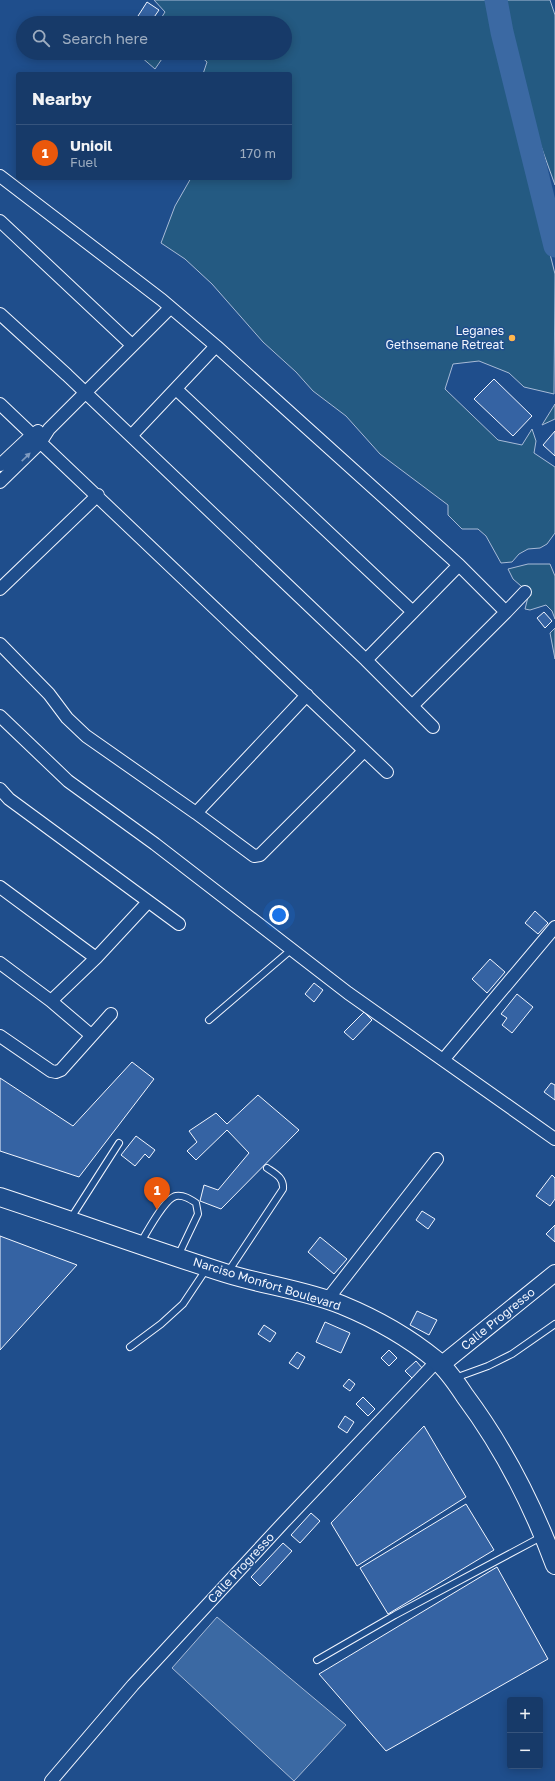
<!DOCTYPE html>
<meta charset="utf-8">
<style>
:root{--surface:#173a69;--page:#244571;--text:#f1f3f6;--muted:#9eadc0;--line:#36547d;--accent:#ea580c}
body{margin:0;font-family:"Golos Text",sans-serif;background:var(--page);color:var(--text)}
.controls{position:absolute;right:12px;bottom:12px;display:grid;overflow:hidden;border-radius:4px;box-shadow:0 2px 10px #0003}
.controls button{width:36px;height:36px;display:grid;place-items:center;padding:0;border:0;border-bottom:1px solid var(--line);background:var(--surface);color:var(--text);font:20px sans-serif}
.you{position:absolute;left:279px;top:915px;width:14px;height:14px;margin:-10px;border:3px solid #fff;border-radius:50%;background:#1a73e8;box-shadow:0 0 0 6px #1a73e833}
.badge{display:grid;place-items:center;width:26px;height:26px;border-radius:50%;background:var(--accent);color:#fff;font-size:13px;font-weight:700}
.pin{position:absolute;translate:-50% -33px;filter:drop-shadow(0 1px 2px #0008)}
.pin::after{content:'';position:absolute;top:21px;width:14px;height:12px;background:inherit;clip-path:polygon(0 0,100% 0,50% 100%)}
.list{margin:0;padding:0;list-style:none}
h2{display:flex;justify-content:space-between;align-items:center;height:52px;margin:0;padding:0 16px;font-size:17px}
h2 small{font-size:13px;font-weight:400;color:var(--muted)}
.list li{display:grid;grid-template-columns:26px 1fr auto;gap:12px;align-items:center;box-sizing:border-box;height:56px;padding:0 16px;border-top:1px solid var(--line)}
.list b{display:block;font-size:15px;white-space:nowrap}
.list p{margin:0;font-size:13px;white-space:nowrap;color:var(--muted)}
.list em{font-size:13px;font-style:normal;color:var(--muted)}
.icon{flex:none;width:22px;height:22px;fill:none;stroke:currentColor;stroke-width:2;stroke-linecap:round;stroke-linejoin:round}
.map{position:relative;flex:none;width:555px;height:1781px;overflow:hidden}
.search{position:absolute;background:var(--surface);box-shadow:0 2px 10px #0003;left:16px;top:16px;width:276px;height:44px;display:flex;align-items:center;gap:10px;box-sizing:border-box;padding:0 14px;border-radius:22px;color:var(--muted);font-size:15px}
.panel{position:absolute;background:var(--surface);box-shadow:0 2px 10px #0003;left:16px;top:72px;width:276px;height:108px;border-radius:4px}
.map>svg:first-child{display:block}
.green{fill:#245a82;stroke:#a8bbd7}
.water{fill:#3b69a3;stroke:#a8bbd7}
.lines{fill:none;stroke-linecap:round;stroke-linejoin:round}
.river{stroke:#3b69a3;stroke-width:23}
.building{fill:#3563a3;stroke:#f2f6ff}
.lane-casing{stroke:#f2f6ff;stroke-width:8}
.street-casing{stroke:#f2f6ff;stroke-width:14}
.secondary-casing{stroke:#f2f6ff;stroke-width:18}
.primary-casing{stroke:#f2f6ff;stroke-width:20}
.lane{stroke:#1f4e8c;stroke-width:6}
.street{stroke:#1f4e8c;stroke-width:12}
.secondary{stroke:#1f4e8c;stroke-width:16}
.primary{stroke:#1f4e8c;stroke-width:18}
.oneway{fill:#7e9ac0}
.poi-dot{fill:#ffb74d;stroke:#1f4e8c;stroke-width:1.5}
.labels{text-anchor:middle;stroke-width:3;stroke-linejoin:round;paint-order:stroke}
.poi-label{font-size:12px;fill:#f2f6ff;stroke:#1f4e8c;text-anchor:end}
.street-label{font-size:12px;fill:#f2f6ff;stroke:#1f4e8c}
</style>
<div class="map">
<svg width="555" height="1781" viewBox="0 0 555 1781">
<rect width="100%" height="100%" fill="#1f4e8c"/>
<path class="green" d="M 154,0 L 490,0 L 499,48 L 518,126 L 555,274 L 554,394 L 524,387 L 509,373 L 479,361 L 453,364 L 445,389 L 498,440 L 522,445 L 532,429 L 536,441 L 534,453 L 555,467 L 555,533 L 547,544 L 540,548 L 528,549 L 519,554 L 512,562 L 501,563 L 486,536 L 478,529 L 462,529 L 448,515 L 448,505 L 380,454 L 346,416 L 313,391 L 296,372 L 263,342 L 212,284 L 185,259 L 161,243 L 175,206 L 191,178 L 290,178 L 290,74 L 203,74 L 207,62 L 197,53 L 285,53 L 285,23 L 158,23 L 165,12 Z
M 500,0 L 550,0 L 555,15 L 555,185 L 519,85 Z
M 139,53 L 166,53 L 155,69 L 140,56 Z
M 555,404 L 555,419 L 542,425 Z
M 528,564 L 550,564 L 555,576 L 555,619 L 552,611 L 546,605 L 530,610 L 525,609 L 529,593 L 513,579 L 508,569 Z
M 555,628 L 555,659 L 550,633 Z"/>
<path class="water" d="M 217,1617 L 346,1725 L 294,1781 L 172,1668 Z"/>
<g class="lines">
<path class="river" d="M 496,0 L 502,32 L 555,246"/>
</g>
<path class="building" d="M 147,2 L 159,10 L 150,23 L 138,16 Z
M 494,379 L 532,416 L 513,436 L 474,399 Z
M 555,431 L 555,456 L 543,445 Z
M 544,612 L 552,621 L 545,628 L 537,618 Z
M 535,911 L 548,923 L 538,934 L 525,923 Z
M 490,959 L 505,972 L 487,993 L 472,979 Z
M 314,983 L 323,990 L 314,1002 L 305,994 Z
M 517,994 L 533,1007 L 512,1033 L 502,1025 L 507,1018 L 501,1014 Z
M 364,1012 L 372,1020 L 353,1040 L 344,1032 Z
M 132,1062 L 154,1079 L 79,1177 L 0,1151 L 0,1078 L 73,1126 Z
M 551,1083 L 555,1085 L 555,1100 L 544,1092 Z
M 258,1095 L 299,1130 L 221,1209 L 200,1201 L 204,1185 L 218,1190 L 249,1153 L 227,1130 L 196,1160 L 187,1151 L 197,1142 L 189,1131 L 216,1113 L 227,1124 Z
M 136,1136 L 155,1150 L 149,1158 L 145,1154 L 135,1166 L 121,1155 Z
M 552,1175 L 555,1178 L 555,1199 L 550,1206 L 536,1196 Z
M 422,1211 L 435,1219 L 428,1229 L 416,1220 Z
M 555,1225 L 555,1242 L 546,1234 Z
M 0,1236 L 77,1265 L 0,1350 Z
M 320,1237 L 347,1259 L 334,1274 L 308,1252 Z
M 417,1311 L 437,1320 L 429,1335 L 410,1325 Z
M 325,1322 L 350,1333 L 341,1353 L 316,1342 Z
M 264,1325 L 276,1333 L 270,1342 L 258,1334 Z
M 389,1350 L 397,1358 L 389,1366 L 381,1358 Z
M 297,1352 L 305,1357 L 298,1369 L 289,1363 Z
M 416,1361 L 423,1369 L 413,1379 L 405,1371 Z
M 349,1379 L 355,1384 L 350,1391 L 343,1386 Z
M 363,1397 L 375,1409 L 368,1416 L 356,1404 Z
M 345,1416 L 354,1422 L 347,1433 L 338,1427 Z
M 424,1426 L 466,1497 L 357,1566 L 331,1523 Z
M 466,1504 L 494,1550 L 388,1614 L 360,1568 Z
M 311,1513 L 320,1521 L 300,1543 L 291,1535 Z
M 283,1543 L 292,1551 L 260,1586 L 251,1577 Z
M 497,1567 L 548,1659 L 386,1751 L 319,1674 Z"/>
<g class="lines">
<g class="lane-casing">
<path id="lane" d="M 209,1020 L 292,949
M 71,1218 L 119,1143
M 141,1242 C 147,1232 165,1198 176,1196 C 184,1195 190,1199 196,1203 L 198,1214 L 178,1256
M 228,1272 L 283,1189 C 284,1178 276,1174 267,1168
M 130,1347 L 161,1324 L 183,1304 L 207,1268
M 455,1378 L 488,1366 L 512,1354 L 555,1324
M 317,1660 L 395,1615 L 543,1536"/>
</g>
<g class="street-casing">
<path id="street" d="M 0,176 L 162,300 L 216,346 L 459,565 L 506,612 L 412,706
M 0,221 L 132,345
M 0,314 L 67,375 L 366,660 L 433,727
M 176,389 L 413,612
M 0,404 L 387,772
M 131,436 L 216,346
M 0,465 L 32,435 L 38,431
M 0,482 L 40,443 L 49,429 L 170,308
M 0,589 L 98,495
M 506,612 L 525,592
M 0,644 L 49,694 L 67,718 L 86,736 L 196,813 L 254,856 L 260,855 L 364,751
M 366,660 L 459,565
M 0,716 L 68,781 L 155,844 L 348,993 L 555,1139
M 0,789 L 9,799 L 179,924
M 196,813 L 307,695
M 0,887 L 96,958
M 0,963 L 51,1001 L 91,1035
M 51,1001 L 96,958 L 148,902
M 0,1036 L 51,1071 L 56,1072 L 61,1070 L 111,1014
M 443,1060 L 555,927
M 327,1300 L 437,1159
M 51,1781 L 133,1685 L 284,1522 L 437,1361"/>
</g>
<g class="secondary-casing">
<path id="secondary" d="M 441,1365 L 555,1273"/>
</g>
<g class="primary-casing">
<path id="primary" d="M 0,1197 C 76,1222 150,1249 225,1273 C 263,1285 305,1290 342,1305 C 376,1319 408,1337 436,1360 C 448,1370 457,1384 465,1396 C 503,1447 533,1506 555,1565"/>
</g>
<use href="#lane" class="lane"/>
<use href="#street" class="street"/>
<use href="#secondary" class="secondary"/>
<use href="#primary" class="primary"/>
</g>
<defs><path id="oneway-solid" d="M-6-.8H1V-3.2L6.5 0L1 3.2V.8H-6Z"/></defs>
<use class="oneway" href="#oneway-solid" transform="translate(26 457) rotate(-44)"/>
<circle class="poi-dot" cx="512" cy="338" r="4"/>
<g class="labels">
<g class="poi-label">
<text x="504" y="335">Leganes<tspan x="504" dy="14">Gethsemane Retreat</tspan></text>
</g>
<g class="street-label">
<text transform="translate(267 1284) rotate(17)" y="4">Narciso Monfort Boulevard</text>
<text transform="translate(498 1319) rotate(-39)" y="4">Calle Progresso</text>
<text transform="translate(241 1568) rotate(-47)" y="4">Calle Progresso</text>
</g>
</g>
</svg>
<div class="controls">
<button>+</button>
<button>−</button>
</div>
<div class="you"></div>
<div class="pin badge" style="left:157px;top:1210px">1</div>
<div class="search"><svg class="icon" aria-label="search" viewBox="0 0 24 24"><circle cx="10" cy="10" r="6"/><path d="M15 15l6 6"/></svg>Search here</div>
<section class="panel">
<h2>Nearby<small></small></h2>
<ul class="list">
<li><span class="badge">1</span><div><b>Unioil</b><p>Fuel</p></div><em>170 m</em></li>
</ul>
</section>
</div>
